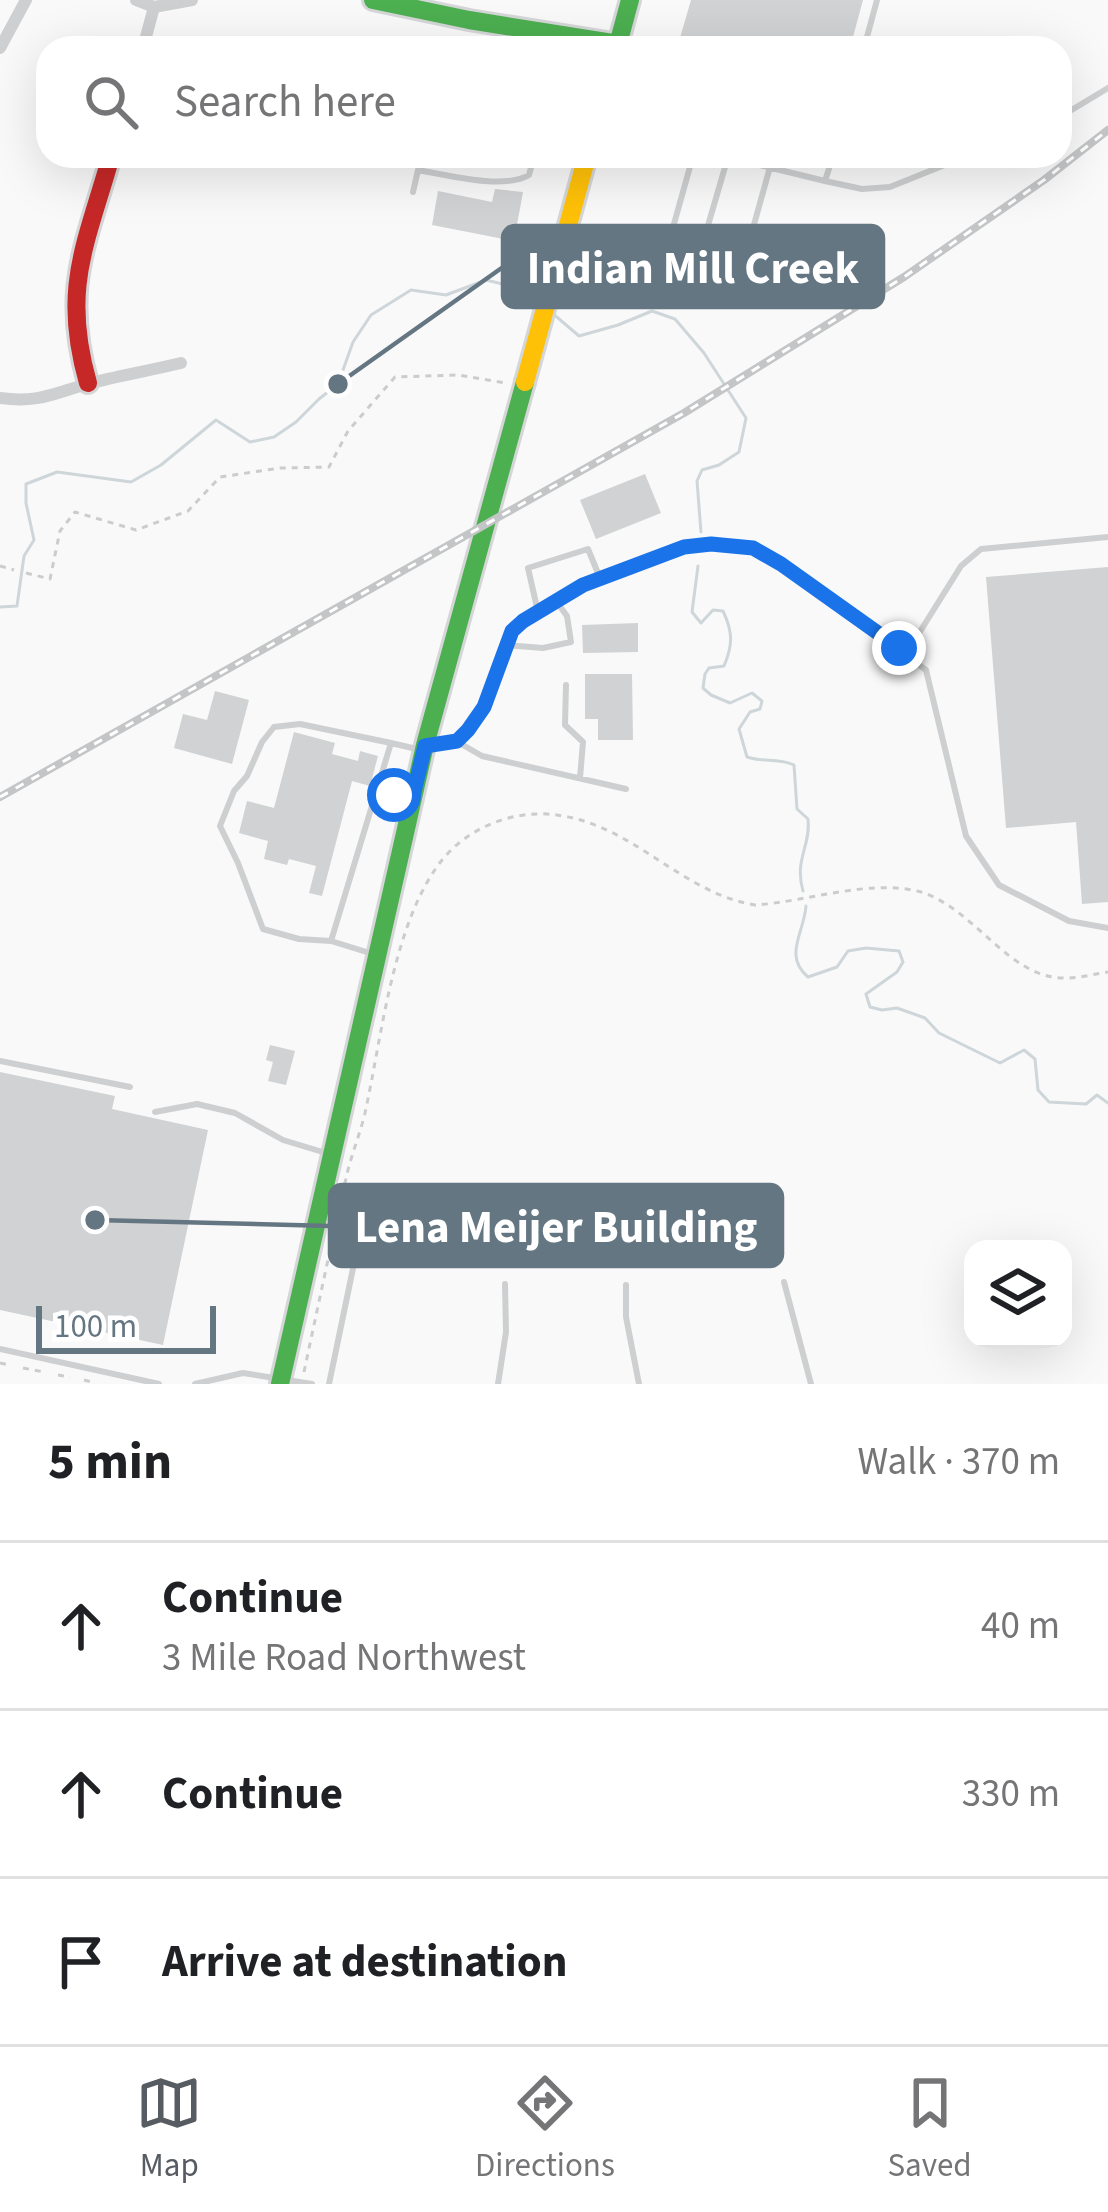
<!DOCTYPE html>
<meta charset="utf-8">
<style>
:root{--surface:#fff;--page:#f6f6f6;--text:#202124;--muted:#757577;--line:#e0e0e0;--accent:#565c61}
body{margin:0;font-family:"Source Sans 3",sans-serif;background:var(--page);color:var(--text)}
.controls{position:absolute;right:36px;bottom:36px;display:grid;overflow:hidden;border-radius:24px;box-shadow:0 12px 48px #0002}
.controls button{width:108px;height:108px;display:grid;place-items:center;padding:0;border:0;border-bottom:3px solid var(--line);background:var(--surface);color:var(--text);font:60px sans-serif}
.scale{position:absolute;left:36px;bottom:30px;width:180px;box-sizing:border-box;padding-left:12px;border:6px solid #657683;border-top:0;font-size:33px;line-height:42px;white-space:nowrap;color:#657683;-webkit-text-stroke:9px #fff;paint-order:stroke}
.stop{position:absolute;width:36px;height:36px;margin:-27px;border:9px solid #1a73e8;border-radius:50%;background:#fff}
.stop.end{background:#1a73e8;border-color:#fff;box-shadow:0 3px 12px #0008}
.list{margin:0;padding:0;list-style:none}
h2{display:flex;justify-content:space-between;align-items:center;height:156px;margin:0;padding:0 48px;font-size:51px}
h2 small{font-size:39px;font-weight:400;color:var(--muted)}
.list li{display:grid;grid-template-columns:78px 1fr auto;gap:36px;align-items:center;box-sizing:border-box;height:168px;padding:0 48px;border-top:3px solid var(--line)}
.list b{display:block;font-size:45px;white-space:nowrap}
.list p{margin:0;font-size:39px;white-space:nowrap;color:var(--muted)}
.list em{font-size:39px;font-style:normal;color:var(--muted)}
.icon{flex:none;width:66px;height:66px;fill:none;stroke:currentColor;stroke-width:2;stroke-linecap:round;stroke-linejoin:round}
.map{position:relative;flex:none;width:1108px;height:1384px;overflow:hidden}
.search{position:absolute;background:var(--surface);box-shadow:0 12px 48px #0002;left:36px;right:36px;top:36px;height:132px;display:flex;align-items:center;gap:30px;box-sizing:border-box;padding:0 42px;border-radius:36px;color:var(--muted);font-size:45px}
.sheet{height:660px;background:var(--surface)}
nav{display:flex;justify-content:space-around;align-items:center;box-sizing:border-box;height:168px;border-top:3px solid var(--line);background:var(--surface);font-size:33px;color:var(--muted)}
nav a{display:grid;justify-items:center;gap:6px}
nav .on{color:var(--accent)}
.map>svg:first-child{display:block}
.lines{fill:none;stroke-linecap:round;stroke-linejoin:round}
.stream{stroke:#ced6d9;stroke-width:3}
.building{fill:#d0d2d3}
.fast-casing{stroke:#d5d6d7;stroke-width:24}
.slow-casing{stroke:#d5d6d7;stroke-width:24}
.jam-casing{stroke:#d5d6d7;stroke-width:24}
.path{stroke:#cbcccd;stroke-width:3;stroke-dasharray:6 6;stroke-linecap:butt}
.lane{stroke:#cecfd0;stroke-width:6}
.street{stroke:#cecfd0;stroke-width:12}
.fast{stroke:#4caf50;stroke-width:18}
.slow{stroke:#ffc107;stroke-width:18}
.jam{stroke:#c62828;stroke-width:18}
.rail-casing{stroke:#c3c5c6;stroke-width:8}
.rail{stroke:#fff;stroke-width:3;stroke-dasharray:9;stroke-linecap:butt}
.route{stroke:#1a73e8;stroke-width:15}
.leader{fill:none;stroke:#657683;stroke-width:4.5}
.callout-dot{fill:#657683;stroke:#fff;stroke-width:4.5}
.callout{fill:#657683;stroke:#657683;stroke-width:4.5}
.callout-label{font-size:45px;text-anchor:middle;font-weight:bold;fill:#fff}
</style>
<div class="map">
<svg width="1108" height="1384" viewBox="0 0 1108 1384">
<rect width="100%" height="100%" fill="#f9f9f9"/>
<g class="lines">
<path class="stream" d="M 551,312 L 579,336 L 618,325 L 652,311 L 675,319 L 704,353 L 746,418 L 739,452 L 719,465 L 702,470 L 697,481 L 701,532
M 698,566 L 692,612 L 701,623 L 713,610 L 723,611 C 733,632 733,645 724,666 L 709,668 L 705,674 L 703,688 L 711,695 L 730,703 L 752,693 L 762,701 L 760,709 L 750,712 L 739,729 L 747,757 C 765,763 776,757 794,765 L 797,809 L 808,819 C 811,846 794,859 803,891
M 0,607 L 17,606 L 24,556 L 34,540 L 26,503 L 26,484 L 57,472 L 131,482 L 161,465 L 216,420 L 250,442 L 274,437 L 296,422 L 319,399 L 338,384 L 353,342 L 371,315 L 411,290 L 446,295 L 486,280 L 524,289 L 539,302
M 806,906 C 804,933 783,956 808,977 L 837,967 L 848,951 L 866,948 L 899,951 L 903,962 L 897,972 L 866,994 L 870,1007 L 882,1010 L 897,1008 L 925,1018 L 939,1033 L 1000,1063 L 1024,1050 L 1035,1059 L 1038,1090 L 1049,1102 L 1086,1104 L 1097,1095 L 1108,1103"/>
</g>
<path class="building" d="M 691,0 L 863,0 L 850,48 L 677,48 Z
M 495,189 L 523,192 L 514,241 L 432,225 L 438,191 L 492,202 Z
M 645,474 L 661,513 L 596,539 L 580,500 Z
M 1108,567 L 1108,902 L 1082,904 L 1076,822 L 1006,828 L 986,577 Z
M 638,623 L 638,652 L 583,653 L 582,625 Z
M 585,674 L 632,674 L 633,740 L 598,740 L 598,719 L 585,719 Z
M 215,691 L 249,700 L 232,764 L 174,748 L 183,714 L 207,720 Z
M 294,732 L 335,743 L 332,754 L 358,761 L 360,751 L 378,756 L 370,786 L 352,781 L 322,896 L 309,893 L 316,866 L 289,859 L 287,865 L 264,859 L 268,841 L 239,833 L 247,801 L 274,808 Z
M 270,1045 L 295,1051 L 286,1085 L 268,1081 L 273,1062 L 266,1060 Z
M 0,1072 L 115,1096 L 112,1109 L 208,1130 L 163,1345 L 0,1310 Z"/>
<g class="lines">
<g class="fast-casing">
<path id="fast" d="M 373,0 L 469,20 L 619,44
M 617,48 L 630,0
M 280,1384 L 425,745 L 525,382"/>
</g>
<g class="slow-casing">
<path id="slow" d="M 525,382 L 587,156"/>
</g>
<g class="jam-casing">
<path id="jam" d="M 88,383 C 61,288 86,245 111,156"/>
</g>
<path class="path" d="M 0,566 L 14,570
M 26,573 L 50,579 L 60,531 L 75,512 L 136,530 L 188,511 L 220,477 L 280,468 L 329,467 L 348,431 L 395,377 L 459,375 L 505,383
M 0,1363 L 9,1365
M 23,1368 L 44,1372
M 304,1372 C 318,1306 332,1240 347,1174 C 352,1153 360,1134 365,1113 C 382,1036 393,922 442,860 C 467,829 508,812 547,814 C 632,820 677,892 755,905 C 806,902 871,878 921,892 C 975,909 1007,976 1062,978 C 1077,979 1093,974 1108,972
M 58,1375 L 70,1377
M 84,1380 L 92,1382"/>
<path class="lane" d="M 864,48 L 877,0
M 1060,117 L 1108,88
M 693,156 L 665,256 L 740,275 L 770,167
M 723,156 L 825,181 L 833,156
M 825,181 L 862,189 L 890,187 L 967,156
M 413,192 L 418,170 C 447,175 504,190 529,175 L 534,156
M 697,263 L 728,157
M 538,612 L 528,568 L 588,549 L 600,578
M 506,645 L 543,648 L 571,642 L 567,616 L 556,601
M 906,654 L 961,566 L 981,549 L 1108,537
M 566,685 L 565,725 L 583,742 L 580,778
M 456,741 L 482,756 L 626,789
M 430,745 L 456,741 L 468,730 L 483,707 L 512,631 L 538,612 L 583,585 L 684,547 L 711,544 L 753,549 L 781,564 L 926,670 L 966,836 L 999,885 L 1069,921 L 1108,928
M 378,791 L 409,799
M 331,941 L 299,939 L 263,929 L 238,863 L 220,826 L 234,791 L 247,776 L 262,742 L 274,727 L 300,724 L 391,743
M 373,954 L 331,941 L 391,743 L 421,750
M 0,1061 L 130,1087
M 155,1112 L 197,1104 L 235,1113 L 283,1140 L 326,1153
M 784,1282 L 811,1384
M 626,1285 L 626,1317 L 639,1384
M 0,1349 L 159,1384
M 195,1384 L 243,1373 L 312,1384
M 329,1384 L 356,1254
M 498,1384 L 506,1332 L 505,1284"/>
<path class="street" d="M 136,0 L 154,7 L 192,0
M 0,48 L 26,0
M 143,48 L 154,7
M 0,398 C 41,404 58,391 95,382 C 123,375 152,370 181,363"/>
<use href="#fast" class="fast"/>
<use href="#slow" class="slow"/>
<use href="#jam" class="jam"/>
<g class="rail-casing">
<path id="rail" d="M 0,797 L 684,413 L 904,277 L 1044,180 L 1108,130"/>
</g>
<use href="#rail" class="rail"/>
</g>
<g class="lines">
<path class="route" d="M 394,795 L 412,800 L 425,746 L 457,741 L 468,730 L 484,707 L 512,631 L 523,621 L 583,585 L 684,547 L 711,544 L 753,548 L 781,564 L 899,648"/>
</g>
<path class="leader" d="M338 384L503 267M95 1220L330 1226"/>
<g class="callout-dot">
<circle cx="338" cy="384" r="12"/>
<circle cx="95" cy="1220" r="12"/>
</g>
<g class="callout">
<rect x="503" y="226" width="380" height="81" rx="12"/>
<rect x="330" y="1185" width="452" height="81" rx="12"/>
</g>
<g class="callout-label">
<text x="693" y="283">Indian Mill Creek</text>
<text x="556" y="1242">Lena Meijer Building</text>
</g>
</svg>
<div class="controls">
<button><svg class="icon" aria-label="layers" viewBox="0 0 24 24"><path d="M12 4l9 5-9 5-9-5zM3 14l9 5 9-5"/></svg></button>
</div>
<div class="scale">100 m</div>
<div class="stop" style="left:394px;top:795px"></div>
<div class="stop end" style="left:899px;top:648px"></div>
<div class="search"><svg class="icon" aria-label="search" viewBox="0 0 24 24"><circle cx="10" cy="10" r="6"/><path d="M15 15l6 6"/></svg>Search here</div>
</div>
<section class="sheet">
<h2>5 min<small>Walk · 370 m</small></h2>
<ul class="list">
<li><svg class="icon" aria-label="ahead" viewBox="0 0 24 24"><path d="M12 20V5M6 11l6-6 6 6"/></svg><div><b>Continue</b><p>3 Mile Road Northwest</p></div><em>40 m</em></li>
<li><svg class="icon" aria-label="ahead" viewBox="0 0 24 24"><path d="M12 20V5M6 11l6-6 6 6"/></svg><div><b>Continue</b></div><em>330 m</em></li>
<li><svg class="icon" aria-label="arrive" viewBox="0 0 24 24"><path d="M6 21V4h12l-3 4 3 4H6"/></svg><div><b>Arrive at destination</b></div></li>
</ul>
</section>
<nav>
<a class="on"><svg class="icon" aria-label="map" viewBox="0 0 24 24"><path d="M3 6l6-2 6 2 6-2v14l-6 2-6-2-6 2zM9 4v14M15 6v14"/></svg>Map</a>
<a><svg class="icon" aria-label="directions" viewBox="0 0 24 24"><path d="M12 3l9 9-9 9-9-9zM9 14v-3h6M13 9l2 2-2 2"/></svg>Directions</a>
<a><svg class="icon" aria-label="saved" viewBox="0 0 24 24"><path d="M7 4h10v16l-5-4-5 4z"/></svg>Saved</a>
</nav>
